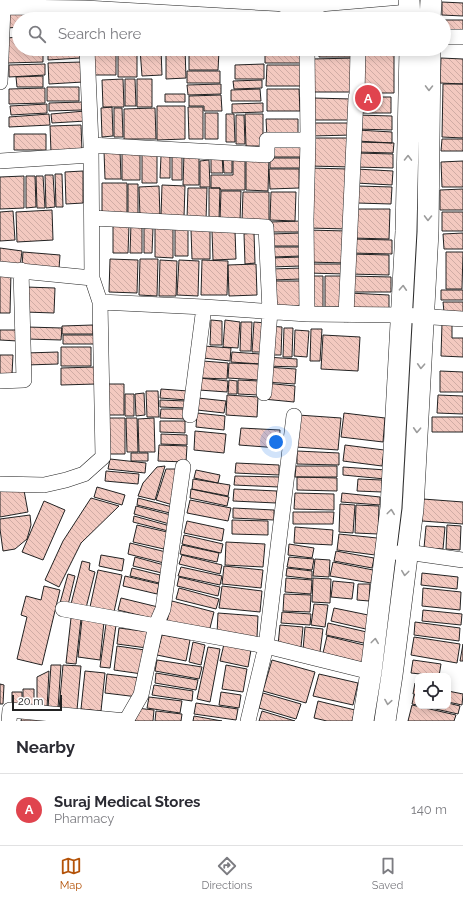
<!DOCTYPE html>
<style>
:root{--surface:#fff;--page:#f2f2f3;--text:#2b2b33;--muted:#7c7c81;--line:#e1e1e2;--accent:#b45309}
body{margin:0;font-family:Raleway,sans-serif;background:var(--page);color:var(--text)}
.controls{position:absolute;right:12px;bottom:12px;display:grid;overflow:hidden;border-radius:8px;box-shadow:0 2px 10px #0003}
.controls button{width:36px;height:36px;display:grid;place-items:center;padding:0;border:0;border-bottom:1px solid var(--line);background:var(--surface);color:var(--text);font:20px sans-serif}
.scale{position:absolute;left:12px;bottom:10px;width:50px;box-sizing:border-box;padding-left:4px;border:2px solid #222;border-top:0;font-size:11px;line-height:14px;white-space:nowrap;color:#222;-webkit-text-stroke:3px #fff;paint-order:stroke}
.you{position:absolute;left:276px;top:442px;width:14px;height:14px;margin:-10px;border:3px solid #fff;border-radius:50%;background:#1a73e8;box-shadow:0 0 0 6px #1a73e833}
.badge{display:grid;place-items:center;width:26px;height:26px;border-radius:50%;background:var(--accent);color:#fff;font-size:13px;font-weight:700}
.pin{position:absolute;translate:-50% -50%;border:2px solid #fff;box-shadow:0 1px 4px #0006}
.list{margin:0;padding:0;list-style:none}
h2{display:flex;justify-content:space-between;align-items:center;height:52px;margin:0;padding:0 16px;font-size:17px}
h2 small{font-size:13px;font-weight:400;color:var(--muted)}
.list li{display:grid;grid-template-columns:26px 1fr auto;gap:12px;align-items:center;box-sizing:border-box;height:72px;padding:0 16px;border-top:1px solid var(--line)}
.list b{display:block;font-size:15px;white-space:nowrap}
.list p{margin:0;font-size:13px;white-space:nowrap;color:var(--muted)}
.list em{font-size:13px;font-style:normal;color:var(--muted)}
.icon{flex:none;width:22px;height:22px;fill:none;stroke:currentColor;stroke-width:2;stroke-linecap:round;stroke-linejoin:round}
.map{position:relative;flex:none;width:463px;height:721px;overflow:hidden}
.search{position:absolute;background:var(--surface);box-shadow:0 2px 10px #0003;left:12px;right:12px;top:12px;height:44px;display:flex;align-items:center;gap:10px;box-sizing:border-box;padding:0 14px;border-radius:22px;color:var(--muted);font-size:15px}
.sheet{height:124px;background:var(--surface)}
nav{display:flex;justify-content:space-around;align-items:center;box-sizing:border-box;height:56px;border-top:1px solid var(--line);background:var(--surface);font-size:11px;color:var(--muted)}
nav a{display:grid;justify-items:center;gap:2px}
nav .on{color:var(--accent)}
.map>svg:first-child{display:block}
.building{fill:url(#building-back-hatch);stroke:#222}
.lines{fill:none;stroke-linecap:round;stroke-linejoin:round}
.street-casing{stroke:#222;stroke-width:16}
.secondary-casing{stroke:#222;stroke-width:22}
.street{stroke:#fff;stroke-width:15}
.secondary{stroke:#fff;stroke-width:21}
.oneway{stroke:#9c9c9c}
</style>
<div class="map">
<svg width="463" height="721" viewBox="0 0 463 721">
<defs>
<pattern id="building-back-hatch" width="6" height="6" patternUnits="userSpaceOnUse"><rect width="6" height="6" fill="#f3c9c0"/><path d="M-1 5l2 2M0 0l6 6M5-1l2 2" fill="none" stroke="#d0aca5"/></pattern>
</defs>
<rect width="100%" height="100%" fill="#fff"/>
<path class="building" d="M 442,2 L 463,3 L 463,16 L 442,15 Z
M 40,10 L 41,19 L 19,19 L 19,27 L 8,28 L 7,11 Z
M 76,11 L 76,19 L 45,19 L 45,13 Z
M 444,20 L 463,20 L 463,32 L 444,32 Z
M 19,37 L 19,49 L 43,49 L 43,62 L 7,63 L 7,38 Z
M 48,49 L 80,49 L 80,58 L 48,60 Z
M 93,49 L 116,49 L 116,75 L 93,75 Z
M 118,49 L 137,49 L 137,77 L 118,77 Z
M 140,49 L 161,49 L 162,75 L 142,76 Z
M 166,49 L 185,49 L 186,78 L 166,79 Z
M 265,49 L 302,49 L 302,63 L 265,63 Z
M 319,49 L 351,49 L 351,57 L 319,57 Z
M 359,49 L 394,49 L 394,93 L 376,93 L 376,89 L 360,90 Z
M 189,50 L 219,51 L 218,70 L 189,70 Z
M 356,58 L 355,92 L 313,92 L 312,59 Z
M 441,58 L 463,59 L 463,84 L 440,83 Z
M 82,62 L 83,82 L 49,84 L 48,63 Z
M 45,64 L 45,75 L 9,77 L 9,65 Z
M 264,64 L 264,79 L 235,79 L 235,65 Z
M 267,65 L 301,65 L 301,86 L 266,86 Z
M 187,71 L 220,71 L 220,83 L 187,83 Z
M 43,76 L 43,87 L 17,87 L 16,77 Z
M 123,79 L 124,107 L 103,107 L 102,80 Z
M 125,79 L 135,79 L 136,106 L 125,106 Z
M 137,79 L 152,79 L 152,107 L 137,107 Z
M 262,80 L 262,88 L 234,89 L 233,81 Z
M 221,84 L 221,94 L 188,95 L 187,85 Z
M 443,84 L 463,84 L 463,138 L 442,137 Z
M 47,87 L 79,87 L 79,101 L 47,101 Z
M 45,88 L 45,103 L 9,104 L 9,89 Z
M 260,89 L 261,101 L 231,101 L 231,90 Z
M 267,89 L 299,89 L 300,111 L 267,111 Z
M 165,94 L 185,94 L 185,102 L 165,102 Z
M 221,95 L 222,111 L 204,111 L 204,106 L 189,106 L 189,96 Z
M 357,97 L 391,97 L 391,113 L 357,113 Z
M 313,98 L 352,99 L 351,120 L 313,120 Z
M 82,102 L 82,110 L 49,111 L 49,103 Z
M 263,103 L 263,112 L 232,113 L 232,104 Z
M 47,104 L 47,113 L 11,115 L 10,106 Z
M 157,106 L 185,106 L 185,139 L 157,140 Z
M 112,107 L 113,136 L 102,137 L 101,108 Z
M 188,107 L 203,107 L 203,139 L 189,139 Z
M 114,108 L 122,108 L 123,137 L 114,137 Z
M 155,108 L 156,139 L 124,139 L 124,109 Z
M 85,111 L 86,121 L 52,123 L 51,114 Z
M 205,113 L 218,113 L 218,139 L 205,139 Z
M 49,114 L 50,125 L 9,127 L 9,117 Z
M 226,114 L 234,114 L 235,142 L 226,142 Z
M 245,114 L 263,114 L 263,146 L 246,146 Z
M 236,115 L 244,115 L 245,144 L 236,144 Z
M 356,115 L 392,116 L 392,130 L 356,129 Z
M 266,119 L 298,119 L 298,137 L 267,138 Z
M 312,123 L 351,123 L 352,135 L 312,136 Z
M 81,125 L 82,151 L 51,152 L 50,126 Z
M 357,130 L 392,132 L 392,143 L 357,141 Z
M 14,134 L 46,134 L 46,150 L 14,150 Z
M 310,138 L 351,138 L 351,167 L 309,166 Z
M 442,139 L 463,139 L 463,151 L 441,151 Z
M 269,141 L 302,141 L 302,157 L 269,157 Z
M 357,142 L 394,143 L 393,153 L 357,152 Z
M 120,150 L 121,179 L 105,179 L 104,151 Z
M 184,153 L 199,158 L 199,185 L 183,185 Z
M 211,153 L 222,153 L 223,173 L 211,173 Z
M 357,153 L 393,154 L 393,168 L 356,167 Z
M 122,154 L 140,154 L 140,180 L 122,180 Z
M 172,154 L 182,154 L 182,180 L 172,180 Z
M 142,155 L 157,155 L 157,183 L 142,183 Z
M 161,156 L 170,156 L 170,178 L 160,178 Z
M 223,157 L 232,157 L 232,173 L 224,173 Z
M 246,157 L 269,158 L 268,191 L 246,190 Z
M 270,158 L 300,158 L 300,168 L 270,168 Z
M 233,159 L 245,159 L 245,190 L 220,190 L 220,188 L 211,188 L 211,175 L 233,175 Z
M 209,160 L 210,187 L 200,187 L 200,161 Z
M 463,161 L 463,187 L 442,187 L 441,162 Z
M 310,168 L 348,169 L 347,229 L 309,228 Z
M 269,169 L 299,169 L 299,188 L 270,189 Z
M 356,169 L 393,171 L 392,185 L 356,183 Z
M 83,171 L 83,203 L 66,204 L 65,172 Z
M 55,174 L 62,174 L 63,207 L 56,207 Z
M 45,175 L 53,175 L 55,207 L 46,208 Z
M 24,176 L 24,208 L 0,209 L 0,177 Z
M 26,176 L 35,176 L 36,207 L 26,208 Z
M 36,176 L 43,176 L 45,208 L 37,208 Z
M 102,183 L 127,183 L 127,215 L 102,215 Z
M 128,184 L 138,184 L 138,216 L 128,216 Z
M 162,185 L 185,186 L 184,217 L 161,216 Z
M 159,186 L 160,217 L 140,217 L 139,187 Z
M 358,186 L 392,187 L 391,204 L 357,203 Z
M 188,188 L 207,188 L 206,220 L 187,219 Z
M 209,188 L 220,188 L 219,220 L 209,219 Z
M 463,189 L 463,210 L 440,210 L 440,190 Z
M 221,191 L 241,191 L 240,221 L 220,220 Z
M 243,192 L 269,192 L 269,222 L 242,221 Z
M 271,192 L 296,192 L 295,221 L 270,220 Z
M 353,209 L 390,209 L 389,239 L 352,238 Z
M 52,210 L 53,240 L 17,242 L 16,212 Z
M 13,211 L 15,240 L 0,241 L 0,212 Z
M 442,212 L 463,212 L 463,231 L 442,231 Z
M 301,221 L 301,232 L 270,232 L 270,222 Z
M 155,223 L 173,223 L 173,258 L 155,257 Z
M 131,224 L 142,225 L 142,253 L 130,253 Z
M 113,225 L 129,225 L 128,253 L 113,253 Z
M 175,227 L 188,227 L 188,256 L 175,256 Z
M 144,228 L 153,228 L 152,253 L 144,253 Z
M 191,230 L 210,230 L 210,259 L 192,259 Z
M 307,230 L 347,231 L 347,263 L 307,262 Z
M 212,231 L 235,231 L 236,259 L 213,260 Z
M 254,233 L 255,263 L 245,264 L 244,234 Z
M 301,233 L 301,246 L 271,246 L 271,234 Z
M 463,233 L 463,249 L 444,249 L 443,234 Z
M 352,239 L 392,240 L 392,254 L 351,253 Z
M 272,247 L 301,247 L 301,256 L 273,257 Z
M 0,248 L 22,251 L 20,267 L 0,265 Z
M 23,252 L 60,255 L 59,269 L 22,266 Z
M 446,252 L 463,252 L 462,289 L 446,289 Z
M 350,254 L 389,255 L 389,275 L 350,274 Z
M 301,257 L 301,266 L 271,267 L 271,258 Z
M 110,259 L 138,260 L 137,293 L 109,292 Z
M 140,259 L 158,259 L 157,296 L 139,295 Z
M 160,260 L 177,261 L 176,296 L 159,296 Z
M 179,260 L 199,261 L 198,296 L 177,295 Z
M 202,260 L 228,261 L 227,295 L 201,295 Z
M 256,264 L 257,295 L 229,296 L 228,265 Z
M 308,264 L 346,264 L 345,274 L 308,273 Z
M 301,268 L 301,279 L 272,280 L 272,269 Z
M 0,271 L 11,272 L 10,313 L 0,313 Z
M 309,276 L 323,276 L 323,308 L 308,308 Z
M 325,276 L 346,276 L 345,307 L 325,307 Z
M 350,276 L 391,277 L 391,292 L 350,292 Z
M 275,281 L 301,281 L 301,306 L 274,306 Z
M 26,287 L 55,288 L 54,313 L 25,312 Z
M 441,290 L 463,290 L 463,300 L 441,300 Z
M 349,293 L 389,295 L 389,311 L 349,309 Z
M 443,302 L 463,302 L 463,312 L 444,312 Z
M 211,320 L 222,321 L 222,345 L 210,345 Z
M 225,320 L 240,322 L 238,348 L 223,347 Z
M 241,322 L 252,322 L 251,351 L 240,351 Z
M 254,322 L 266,323 L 265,352 L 252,352 Z
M 442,323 L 452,324 L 452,338 L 463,338 L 463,357 L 441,356 Z
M 93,325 L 93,334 L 62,334 L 62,326 Z
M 268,326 L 282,327 L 281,355 L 267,355 Z
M 27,327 L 62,328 L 61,340 L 27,339 Z
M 284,328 L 293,328 L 292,357 L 283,357 Z
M 311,329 L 322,329 L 320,361 L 310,361 Z
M 0,330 L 18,330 L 18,341 L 0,340 Z
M 295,330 L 309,331 L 307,357 L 294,356 Z
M 63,335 L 96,335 L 96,344 L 63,344 Z
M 323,335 L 360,337 L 358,371 L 321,369 Z
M 204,346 L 231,348 L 230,361 L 203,358 Z
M 61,347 L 91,347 L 91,366 L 61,366 Z
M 58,352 L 58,364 L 26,365 L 26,353 Z
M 232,352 L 260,354 L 260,364 L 231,362 Z
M 0,355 L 13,355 L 12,374 L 0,374 Z
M 266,357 L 297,359 L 297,367 L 266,366 Z
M 203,361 L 228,363 L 227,379 L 202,378 Z
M 229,363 L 259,364 L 259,380 L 228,378 Z
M 95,367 L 96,384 L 61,385 L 61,368 Z
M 266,367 L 296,369 L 295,384 L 265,382 Z
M 440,371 L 463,372 L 463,392 L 440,392 Z
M 200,378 L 228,381 L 227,392 L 199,390 Z
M 229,380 L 237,381 L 237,394 L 228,394 Z
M 238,380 L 259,381 L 258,395 L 238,394 Z
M 265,383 L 295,386 L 294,402 L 263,399 Z
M 108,384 L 124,384 L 124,415 L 108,415 Z
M 161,389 L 188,391 L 187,400 L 160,398 Z
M 146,391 L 158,391 L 159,417 L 147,417 Z
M 144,393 L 145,415 L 136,416 L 135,394 Z
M 125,394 L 134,394 L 134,416 L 125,416 Z
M 227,395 L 258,397 L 257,417 L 226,415 Z
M 438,395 L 463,396 L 463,414 L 437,413 Z
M 198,398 L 226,401 L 224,413 L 197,410 Z
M 160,400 L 186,401 L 186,408 L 160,407 Z
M 161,409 L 185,409 L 185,419 L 160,418 Z
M 197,413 L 225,416 L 224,430 L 196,427 Z
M 344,413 L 385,418 L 383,442 L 341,437 Z
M 298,415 L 341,418 L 338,450 L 296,447 Z
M 432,417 L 463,417 L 463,432 L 432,432 Z
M 109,418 L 125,418 L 125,454 L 109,454 Z
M 126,418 L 137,418 L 138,452 L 127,452 Z
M 154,418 L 155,452 L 139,452 L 138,419 Z
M 160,421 L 185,421 L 185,433 L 160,432 Z
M 241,428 L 280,430 L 279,448 L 239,445 Z
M 195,431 L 226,434 L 224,453 L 194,450 Z
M 161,434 L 187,435 L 187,445 L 161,444 Z
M 159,445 L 187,446 L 186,462 L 158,461 Z
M 345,445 L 384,450 L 382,466 L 343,461 Z
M 297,451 L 339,453 L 339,465 L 297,464 Z
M 131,453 L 148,453 L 148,461 L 131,461 Z
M 110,459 L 146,463 L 145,473 L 108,469 Z
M 236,463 L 279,465 L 279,475 L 235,473 Z
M 165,466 L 155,500 L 138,496 L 143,483 L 157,467 Z
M 296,466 L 337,466 L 337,477 L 295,477 Z
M 343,467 L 386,470 L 385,479 L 343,475 Z
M 166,469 L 181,469 L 173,505 L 156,500 Z
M 196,470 L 220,475 L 218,483 L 194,478 Z
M 106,471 L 139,474 L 138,484 L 105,481 Z
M 235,476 L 280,477 L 279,487 L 234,485 Z
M 297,477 L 337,478 L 337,491 L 297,490 Z
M 193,479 L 230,485 L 228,496 L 192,489 Z
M 358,479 L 382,480 L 382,492 L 357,491 Z
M 23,485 L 28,512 L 0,517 L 0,489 Z
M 97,487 L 125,495 L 122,505 L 94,497 Z
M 191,489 L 229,497 L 227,506 L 190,498 Z
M 234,489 L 277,491 L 276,503 L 233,501 Z
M 295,493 L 334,494 L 334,510 L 294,509 Z
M 342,493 L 380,497 L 380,505 L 341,502 Z
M 91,498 L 119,506 L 81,543 L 59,587 L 45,580 L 63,541 Z
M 138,498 L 176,508 L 174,514 L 137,505 Z
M 423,499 L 463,502 L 463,524 L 422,521 Z
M 190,500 L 231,508 L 228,521 L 187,513 Z
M 44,501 L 65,510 L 43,560 L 22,552 Z
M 340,504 L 355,505 L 353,533 L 339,532 Z
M 356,505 L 379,506 L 378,534 L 355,533 Z
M 136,506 L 175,516 L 173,525 L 134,514 Z
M 233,508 L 274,510 L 274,520 L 233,518 Z
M 293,512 L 334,512 L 333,524 L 293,524 Z
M 30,515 L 31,525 L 27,539 L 15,549 L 3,551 L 0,529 L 0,519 Z
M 134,516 L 174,527 L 172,532 L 133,522 Z
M 232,520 L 268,521 L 268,535 L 232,534 Z
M 187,521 L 224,529 L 222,541 L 184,533 Z
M 137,525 L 167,532 L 164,549 L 133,542 Z
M 447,525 L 461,526 L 460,550 L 446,549 Z
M 426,526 L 445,527 L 443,549 L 424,548 Z
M 295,527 L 333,530 L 332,545 L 294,543 Z
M 339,534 L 377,538 L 375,555 L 337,550 Z
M 184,535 L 223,544 L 221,553 L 182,544 Z
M 226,542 L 265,544 L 263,567 L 225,565 Z
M 130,543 L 166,552 L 164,563 L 128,554 Z
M 289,544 L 314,548 L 312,558 L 288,555 Z
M 182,545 L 219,553 L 217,562 L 180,554 Z
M 336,551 L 374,558 L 372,568 L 334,561 Z
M 101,555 L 124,559 L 122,571 L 99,566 Z
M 182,555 L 222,565 L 220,574 L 179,564 Z
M 135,557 L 164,565 L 162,573 L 133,566 Z
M 289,557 L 314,559 L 312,570 L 287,567 Z
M 315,559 L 330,560 L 329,577 L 313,576 Z
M 82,561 L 90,563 L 89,570 L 95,572 L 86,608 L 71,604 Z
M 333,562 L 373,570 L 371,583 L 330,576 Z
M 224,566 L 263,570 L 261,588 L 222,584 Z
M 181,567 L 222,576 L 220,585 L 178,576 Z
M 132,568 L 160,575 L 159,583 L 130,576 Z
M 287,568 L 312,571 L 312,579 L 286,576 Z
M 98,570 L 122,575 L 114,612 L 90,607 Z
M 422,573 L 458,577 L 457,589 L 421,585 Z
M 68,574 L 75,576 L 68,605 L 60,603 Z
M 125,576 L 159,584 L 157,594 L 123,586 Z
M 179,577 L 220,587 L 218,596 L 177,586 Z
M 286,578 L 312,580 L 311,594 L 285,592 Z
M 313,578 L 331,579 L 330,603 L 312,602 Z
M 333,581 L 354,583 L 352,599 L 331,597 Z
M 358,584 L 370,584 L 369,601 L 357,600 Z
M 44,586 L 60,590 L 42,665 L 17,659 L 27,617 L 21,615 L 26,596 L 41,600 Z
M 222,586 L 262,591 L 260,612 L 219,608 Z
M 179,588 L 219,599 L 216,609 L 176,599 Z
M 423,588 L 461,592 L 460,610 L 422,606 Z
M 284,594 L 311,595 L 310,612 L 283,611 Z
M 121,598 L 158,607 L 155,619 L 118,610 Z
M 172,601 L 214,612 L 209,632 L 167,621 Z
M 314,604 L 328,605 L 325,627 L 311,625 Z
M 334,608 L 373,616 L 370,630 L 331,621 Z
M 423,610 L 462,614 L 461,625 L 422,621 Z
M 282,612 L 311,614 L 310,625 L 281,623 Z
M 218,613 L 258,616 L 257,637 L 217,634 Z
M 71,618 L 81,619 L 76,664 L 66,663 Z
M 82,619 L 104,622 L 100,660 L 78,657 Z
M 415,622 L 460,628 L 459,641 L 414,635 Z
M 328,623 L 371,633 L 368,644 L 326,635 Z
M 106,624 L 116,625 L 110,668 L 100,667 Z
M 280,625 L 303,627 L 301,647 L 278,645 Z
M 305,627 L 323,629 L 320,652 L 303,650 Z
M 119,628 L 149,632 L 147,648 L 117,644 Z
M 162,635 L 190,640 L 186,661 L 157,655 Z
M 327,636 L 368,646 L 364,663 L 323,653 Z
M 414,637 L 460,644 L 457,663 L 411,655 Z
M 193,642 L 205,645 L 201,665 L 189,662 Z
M 224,644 L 251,650 L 248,667 L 220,661 Z
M 463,644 L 463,661 L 460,661 Z
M 117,646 L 145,650 L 142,674 L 114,670 Z
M 208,647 L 220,649 L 210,702 L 197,699 Z
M 157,660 L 202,667 L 199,679 L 155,671 Z
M 272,660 L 315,672 L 306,703 L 263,691 Z
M 413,660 L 441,664 L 439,676 L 411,673 Z
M 51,665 L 61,665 L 58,708 L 48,708 Z
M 63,665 L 81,666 L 77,710 L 59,709 Z
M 226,665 L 247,669 L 243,692 L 222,689 Z
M 49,671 L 47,708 L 37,708 L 37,677 Z
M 85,671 L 105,673 L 101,711 L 81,709 Z
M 156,673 L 198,680 L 196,690 L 155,683 Z
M 107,674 L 140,678 L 138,697 L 105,693 Z
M 319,674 L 358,683 L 353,705 L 313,696 Z
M 415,683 L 418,684 L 418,695 L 413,694 Z
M 0,684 L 4,685 L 3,704 L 0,704 Z
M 154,685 L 193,691 L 192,701 L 152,695 Z
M 23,689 L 34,689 L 34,708 L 23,708 Z
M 448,691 L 463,694 L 462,705 L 448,702 Z
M 12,692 L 22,692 L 22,708 L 12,707 Z
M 221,692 L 241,695 L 239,708 L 219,705 Z
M 263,693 L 301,704 L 296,719 L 259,708 Z
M 414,695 L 418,695 L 418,705 L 412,704 Z
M 149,697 L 182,701 L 180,713 L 147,708 Z
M 318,701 L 355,710 L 352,721 L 327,721 L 314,718 Z
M 196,703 L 238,709 L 236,720 L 194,714 Z
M 448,703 L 460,706 L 458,714 L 422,706 L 448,706 Z
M 412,705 L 456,715 L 454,721 L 408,721 Z
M 136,708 L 154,710 L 153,721 L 135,721 Z
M 156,711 L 182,714 L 181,721 L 155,721 Z
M 262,711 L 295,721 L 259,721 Z
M 22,716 L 51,721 L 21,721 Z
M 194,716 L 222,721 L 193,721 Z"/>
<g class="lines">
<g class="street-casing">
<path id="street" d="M 0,7 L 85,8 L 277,19
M 327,19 L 409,12
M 444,37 L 463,37
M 307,49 L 308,140 L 306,219 L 307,314
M 0,82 L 3,7
M 91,145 L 267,155 L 267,140 L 308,140
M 0,161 L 91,155
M 92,218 L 266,227 L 270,311 L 264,393
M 0,269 L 92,278
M 100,302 L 204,307 L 307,314 L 402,315 L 463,319
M 346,315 L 356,97 L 357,95 L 358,49
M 0,381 L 24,380 L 21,270
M 190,415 L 204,307
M 0,484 L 44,485 L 66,480 L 84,474 L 103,457 L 100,302 L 92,278 L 91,145 L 87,49
M 399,553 L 407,552 L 463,560
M 63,609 L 266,646 L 371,672
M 9,721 L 10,710 L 126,721
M 126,721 L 141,695 L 156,625 L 163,609 L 183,467
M 248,721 L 266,646 L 294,416"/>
</g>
<g class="secondary-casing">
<path id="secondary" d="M 409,0 L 410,19
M 430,19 L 431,0
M 363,721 L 371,672 L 391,507 L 406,231 L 410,49
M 385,721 L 392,675 L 413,509 L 428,232 L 430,49"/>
</g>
<use href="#street" class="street"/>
<use href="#secondary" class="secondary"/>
</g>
<defs><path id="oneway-chevron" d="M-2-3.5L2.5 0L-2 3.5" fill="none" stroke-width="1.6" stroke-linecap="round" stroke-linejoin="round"/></defs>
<g class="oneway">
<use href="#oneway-chevron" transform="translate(429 88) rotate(91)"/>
<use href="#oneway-chevron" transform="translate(408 158) rotate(-89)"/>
<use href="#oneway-chevron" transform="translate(428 218) rotate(91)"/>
<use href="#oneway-chevron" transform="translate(403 288) rotate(-87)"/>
<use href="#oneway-chevron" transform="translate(421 366) rotate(93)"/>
<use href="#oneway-chevron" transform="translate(417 430) rotate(93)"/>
<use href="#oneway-chevron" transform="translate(391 512) rotate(-83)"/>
<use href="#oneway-chevron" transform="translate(405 573) rotate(97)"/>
<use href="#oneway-chevron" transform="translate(375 641) rotate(-83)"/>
<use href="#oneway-chevron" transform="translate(388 702) rotate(99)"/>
</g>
</svg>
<div class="controls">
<button><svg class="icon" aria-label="locate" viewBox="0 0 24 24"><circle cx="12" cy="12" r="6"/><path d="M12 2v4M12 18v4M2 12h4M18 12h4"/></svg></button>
</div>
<div class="scale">20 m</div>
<div class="you"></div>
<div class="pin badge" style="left:368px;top:98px;background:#e0444e">A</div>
<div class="search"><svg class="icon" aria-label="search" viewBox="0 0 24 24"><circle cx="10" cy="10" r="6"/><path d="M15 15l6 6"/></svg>Search here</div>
</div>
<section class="sheet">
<h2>Nearby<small></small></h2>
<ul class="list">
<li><span class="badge" style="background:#e0444e">A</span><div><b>Suraj Medical Stores</b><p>Pharmacy</p></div><em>140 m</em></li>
</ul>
</section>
<nav>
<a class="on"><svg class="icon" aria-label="map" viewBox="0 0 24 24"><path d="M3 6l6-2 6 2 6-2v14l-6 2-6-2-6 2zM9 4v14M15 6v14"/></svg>Map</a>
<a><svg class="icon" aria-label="directions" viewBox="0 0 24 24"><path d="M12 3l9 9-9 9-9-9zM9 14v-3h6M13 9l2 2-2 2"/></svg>Directions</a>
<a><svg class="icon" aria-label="saved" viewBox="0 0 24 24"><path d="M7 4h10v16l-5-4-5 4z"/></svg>Saved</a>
</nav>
